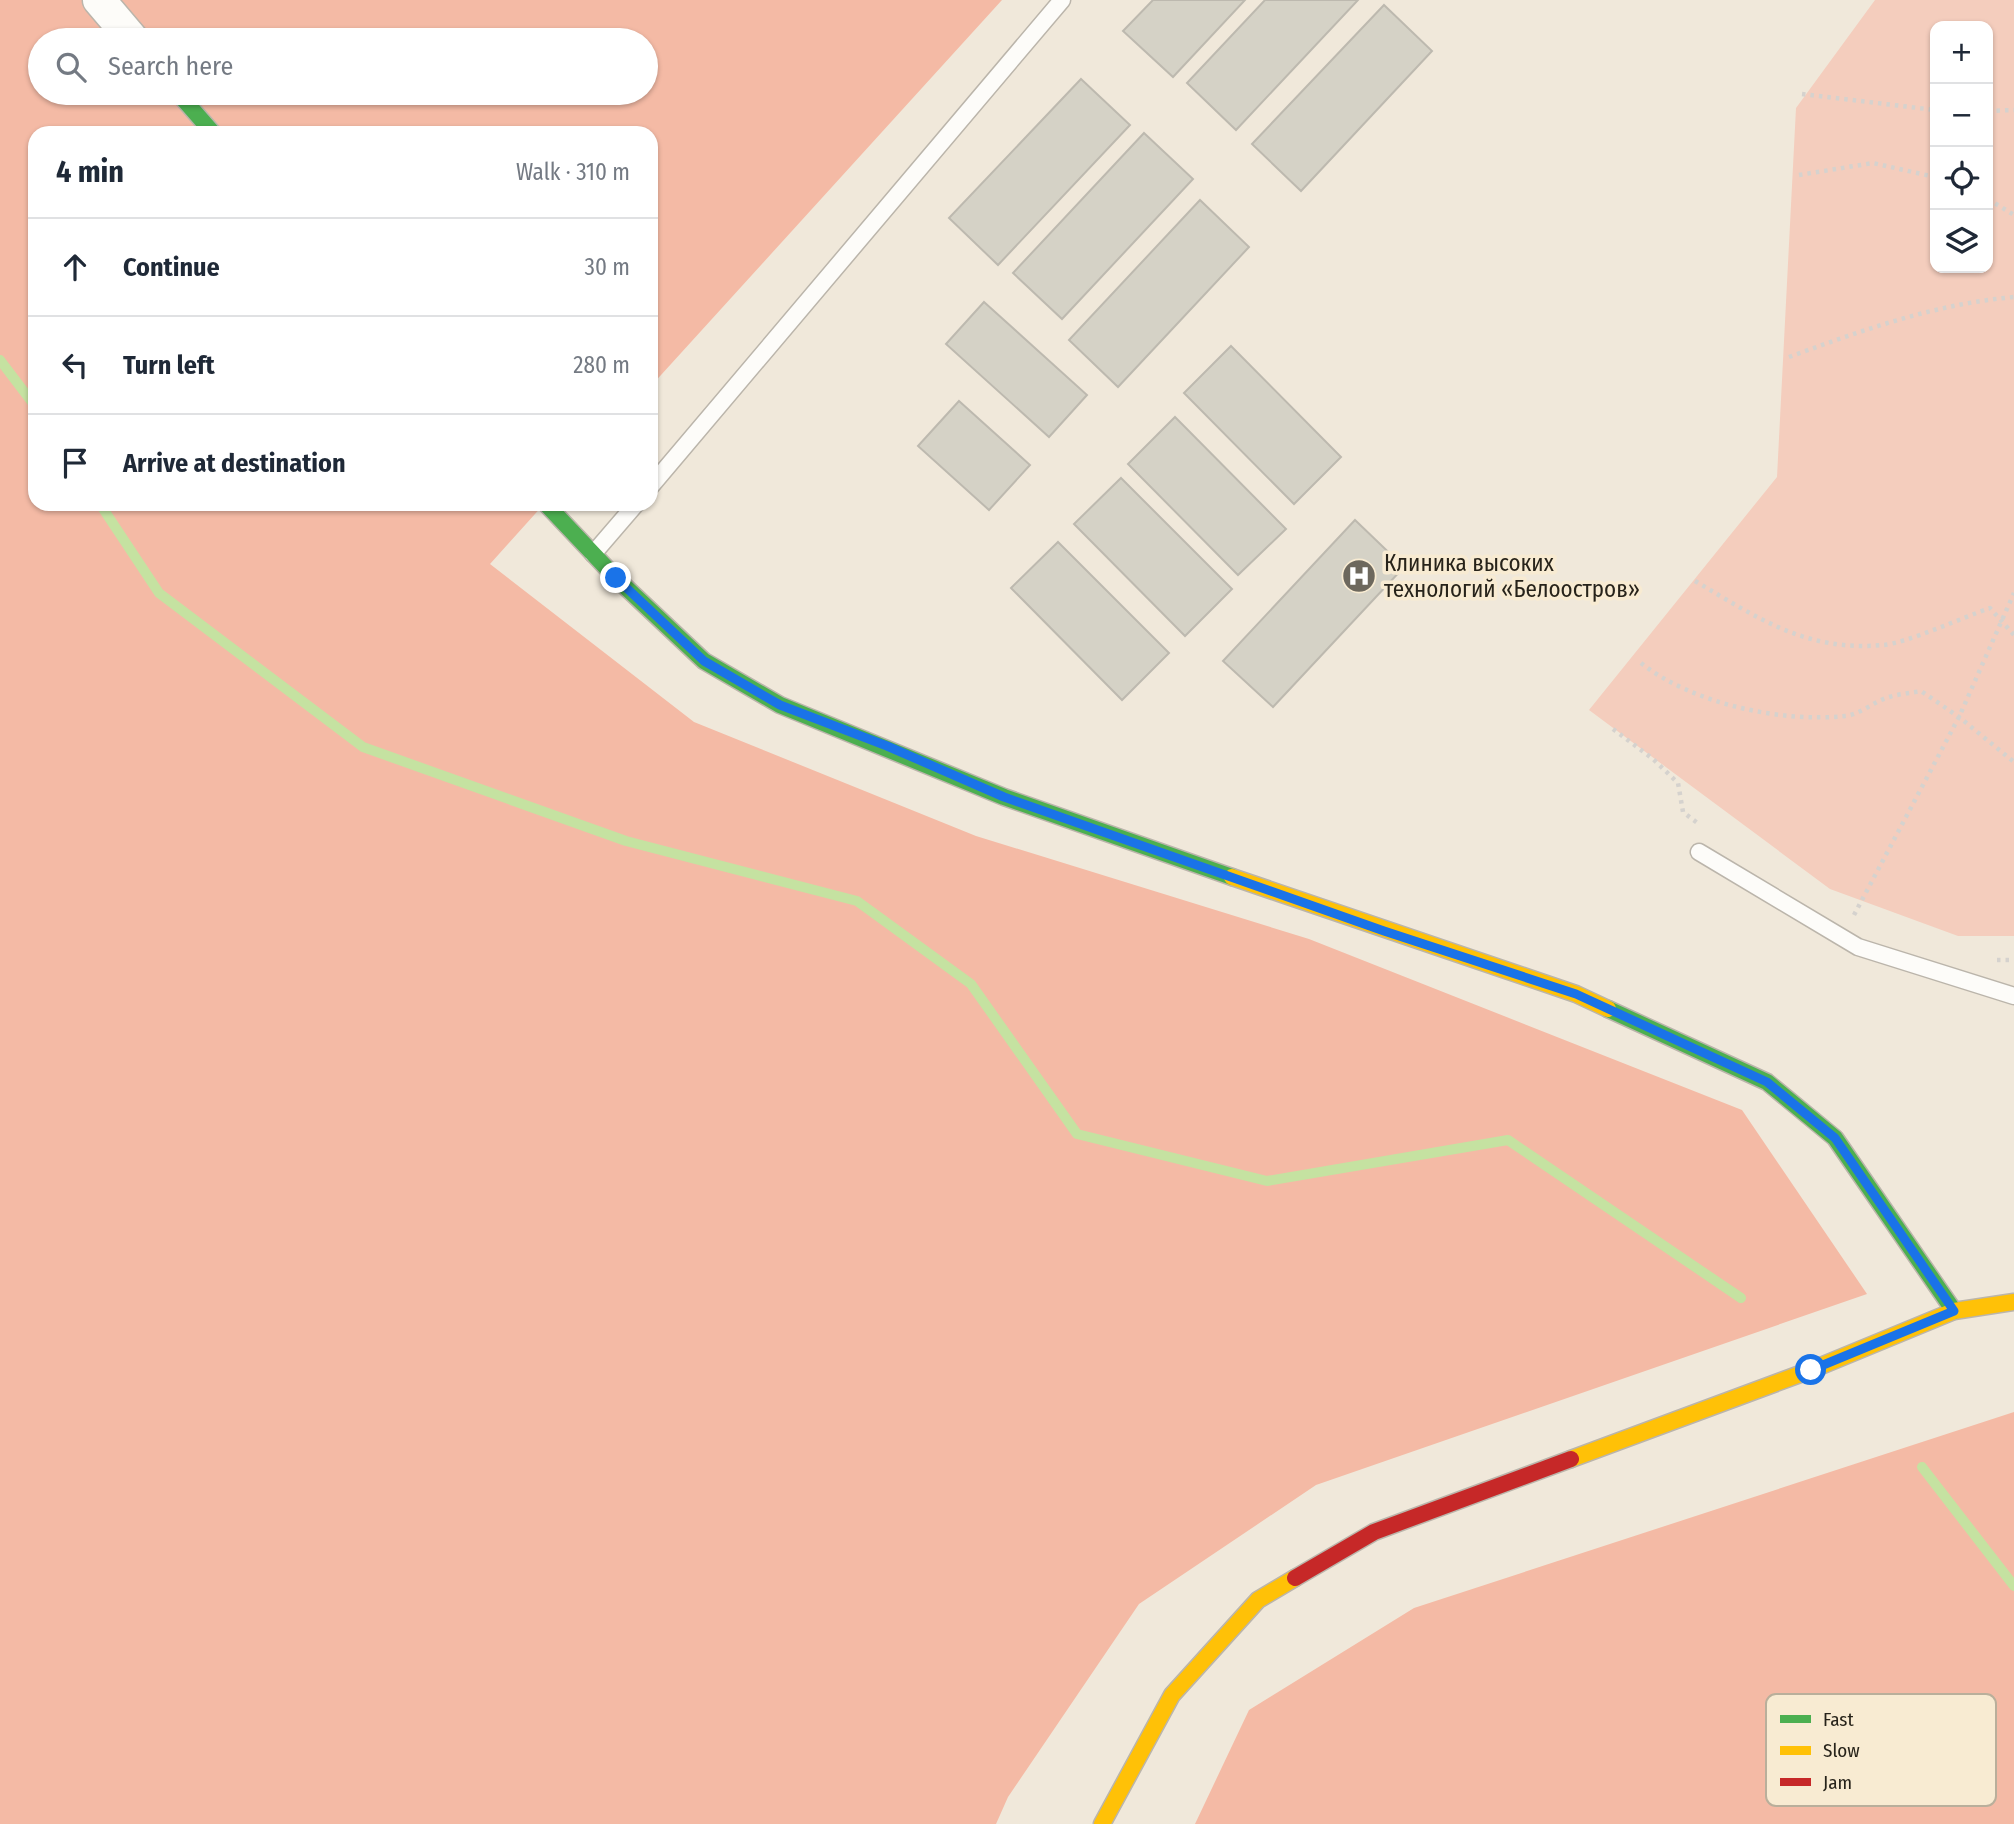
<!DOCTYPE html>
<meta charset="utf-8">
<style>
:root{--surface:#fff;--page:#f6f6f7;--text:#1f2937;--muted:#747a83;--line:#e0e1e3}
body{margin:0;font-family:"Fira Sans Condensed",sans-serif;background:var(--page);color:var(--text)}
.controls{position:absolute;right:21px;top:21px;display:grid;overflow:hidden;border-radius:14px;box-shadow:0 2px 5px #0004}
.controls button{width:63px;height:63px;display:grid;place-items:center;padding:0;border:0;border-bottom:2px solid var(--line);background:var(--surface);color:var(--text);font:35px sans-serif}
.stop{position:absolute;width:21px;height:21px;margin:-16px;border:5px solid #1a73e8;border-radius:50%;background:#fff}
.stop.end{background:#1a73e8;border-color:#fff;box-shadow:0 2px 7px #0008}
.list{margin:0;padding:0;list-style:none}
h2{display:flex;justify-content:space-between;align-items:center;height:91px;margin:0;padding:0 28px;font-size:30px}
h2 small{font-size:23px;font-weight:400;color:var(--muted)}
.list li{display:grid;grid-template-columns:46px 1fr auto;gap:21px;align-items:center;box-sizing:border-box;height:98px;padding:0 28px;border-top:2px solid var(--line)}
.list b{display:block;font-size:26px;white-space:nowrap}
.list em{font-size:23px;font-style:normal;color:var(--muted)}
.icon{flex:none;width:38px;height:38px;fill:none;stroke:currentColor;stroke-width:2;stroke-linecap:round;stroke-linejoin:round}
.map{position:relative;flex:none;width:2014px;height:1824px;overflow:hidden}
.search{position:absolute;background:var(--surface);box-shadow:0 2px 5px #0004;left:28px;top:28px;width:630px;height:77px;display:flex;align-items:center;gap:18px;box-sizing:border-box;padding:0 24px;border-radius:38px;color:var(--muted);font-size:26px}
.panel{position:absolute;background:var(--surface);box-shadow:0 2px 5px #0004;left:28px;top:126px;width:630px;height:385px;border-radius:21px}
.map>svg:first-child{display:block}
.green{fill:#f4cdbd;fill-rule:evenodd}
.forest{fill:#f4baa5;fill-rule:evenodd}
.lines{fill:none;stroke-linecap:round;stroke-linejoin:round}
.stream{stroke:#c5e2a1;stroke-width:10}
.building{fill:#d5d2c6;stroke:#bdb9af;stroke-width:2}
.lane-casing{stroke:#bbb5ab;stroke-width:19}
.street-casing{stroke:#bbb5ab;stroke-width:35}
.fast-casing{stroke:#bbb5ab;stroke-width:19}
.slow-casing{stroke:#bbb5ab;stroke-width:19}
.jam-casing{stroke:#bbb5ab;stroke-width:19}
.path{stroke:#d5d2ce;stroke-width:4.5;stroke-dasharray:3.5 5;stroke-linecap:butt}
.lane{stroke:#fdfcf9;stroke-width:16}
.street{stroke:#fdfcf9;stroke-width:32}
.fast{stroke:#4caf50;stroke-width:16}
.slow{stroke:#ffc107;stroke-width:16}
.jam{stroke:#c62828;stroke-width:16}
.route{stroke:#1a73e8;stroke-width:9}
.labels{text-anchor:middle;stroke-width:7;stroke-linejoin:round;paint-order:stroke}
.poi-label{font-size:23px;fill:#27231a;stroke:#f8ebd2;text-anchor:start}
.key{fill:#f8ebd2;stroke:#b9af9b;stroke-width:2}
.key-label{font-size:19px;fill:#27231a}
</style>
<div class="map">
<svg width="2014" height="1824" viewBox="0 0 2014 1824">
<rect width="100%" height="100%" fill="#f0e8da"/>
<path class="green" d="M 1875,0 L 2014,0 L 2014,936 L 1958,936 L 1830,889 L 1589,710 L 1777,477 L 1796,108 ZM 1935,26 L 1988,26 L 1988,268 L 1935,268 Z"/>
<path class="forest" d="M 0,0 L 1002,0 L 651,386 L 651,133 L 35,133 L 35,504 L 544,504 L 490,564 L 694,722 L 976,836 L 1309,939 L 1742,1110 L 1867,1294 L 1316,1485 L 1139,1604 L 1008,1797 L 996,1824 L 0,1824 ZM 40,40 L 646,40 L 646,93 L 40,93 Z
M 2014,1412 L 2014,1824 L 1195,1824 L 1249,1710 L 1414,1608 Z"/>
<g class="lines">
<path class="stream" d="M 0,360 L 35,406
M 100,504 L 159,593 L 363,747 L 626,841 L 857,901 L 971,984 L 1077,1134 L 1267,1181 L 1508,1140 L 1741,1298
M 1922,1467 L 2014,1586"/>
</g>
<path class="building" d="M 1153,0 L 1245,0 L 1173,77 L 1123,31 Z
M 1265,0 L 1358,0 L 1236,130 L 1187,83 Z
M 1384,5 L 1432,51 L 1301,191 L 1252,144 Z
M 1081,79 L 1130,125 L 998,265 L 949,218 Z
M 1144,133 L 1193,179 L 1062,319 L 1013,273 Z
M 1200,200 L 1249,247 L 1118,387 L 1069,340 Z
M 984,302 L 1087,395 L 1049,437 L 946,344 Z
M 1231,346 L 1341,457 L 1294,504 L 1184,393 Z
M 959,401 L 1030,465 L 989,510 L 918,446 Z
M 1175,417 L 1286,529 L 1238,575 L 1128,464 Z
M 1121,478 L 1232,589 L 1185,636 L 1074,524 Z
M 1355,520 L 1404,567 L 1273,707 L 1223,661 Z
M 1058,542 L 1169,653 L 1122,700 L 1011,588 Z"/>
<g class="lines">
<g class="lane-casing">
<path id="lane" d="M 651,486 L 1062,0
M 593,554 L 636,504
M 1699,852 L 1858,947 L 2014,996"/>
</g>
<g class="street-casing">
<path id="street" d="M 99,0 L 133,40"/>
</g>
<g class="fast-casing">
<path id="fast" d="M 178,93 L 213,133
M 546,504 L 616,578 L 704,661 L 780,705 L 1004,797 L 1232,877
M 1608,1009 L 1767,1082 L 1835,1138 L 1954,1311"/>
</g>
<g class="slow-casing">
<path id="slow" d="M 1232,877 L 1576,994 L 1608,1009
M 1571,1459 L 1811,1370 L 1954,1311 L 2014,1302
M 1102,1824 L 1172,1695 L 1258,1600 L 1295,1578"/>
</g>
<g class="jam-casing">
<path id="jam" d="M 1295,1578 L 1374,1532 L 1571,1459"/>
</g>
<path class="path" d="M 1802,94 L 1935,110
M 1988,111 L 2014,110
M 1799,175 L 1873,163 L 1935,177
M 1988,199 L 2014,215
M 1789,357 C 1863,330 1935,304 2014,297
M 1695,581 C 1758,618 1806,652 1883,645 C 1907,643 1964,617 1990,608 L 2014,635
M 1641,663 C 1691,703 1781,723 1845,716 C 1860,715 1874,701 1889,697 C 1899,694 1910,693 1921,691 L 1959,717 L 2014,762
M 1613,729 L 1653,759 L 1678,783 L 1683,812 L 1700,825
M 1854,915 L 1959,717 L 2014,593
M 1997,960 L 2014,960"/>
<use href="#lane" class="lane"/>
<use href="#street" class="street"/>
<use href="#fast" class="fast"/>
<use href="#slow" class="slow"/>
<use href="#jam" class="jam"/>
</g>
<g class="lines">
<path class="route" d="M 616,578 L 704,661 L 780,705 L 887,746 L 1004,797 L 1384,931 L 1576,994 L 1767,1082 L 1835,1138 L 1954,1311 L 1811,1370"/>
</g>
<defs>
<g id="hospital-disc" transform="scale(1.75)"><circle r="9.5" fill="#6d685d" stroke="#f8ebd2"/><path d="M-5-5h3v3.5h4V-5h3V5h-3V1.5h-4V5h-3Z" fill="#fff"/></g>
</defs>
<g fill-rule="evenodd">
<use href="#hospital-disc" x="1359" y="576"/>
</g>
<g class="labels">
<g class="poi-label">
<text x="1384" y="571">Клиника высоких<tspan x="1384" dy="26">технологий «Белоостров»</tspan></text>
</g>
</g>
<rect x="1766" y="1694" width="230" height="112" rx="10" class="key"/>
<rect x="1780" y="1715" width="31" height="8" fill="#4caf50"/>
<rect x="1780" y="1746" width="31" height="9" fill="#ffc107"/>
<rect x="1780" y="1778" width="31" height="8" fill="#c62828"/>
<g class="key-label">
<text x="1823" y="1726">Fast</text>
<text x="1823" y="1757">Slow</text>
<text x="1823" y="1789">Jam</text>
</g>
</svg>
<div class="controls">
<button>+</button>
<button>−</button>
<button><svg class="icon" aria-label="locate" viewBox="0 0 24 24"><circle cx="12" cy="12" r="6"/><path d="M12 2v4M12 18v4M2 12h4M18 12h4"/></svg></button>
<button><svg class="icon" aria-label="layers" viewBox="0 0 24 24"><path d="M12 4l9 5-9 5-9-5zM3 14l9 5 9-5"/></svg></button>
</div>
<div class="stop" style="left:1811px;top:1370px"></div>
<div class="stop end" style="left:616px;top:578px"></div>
<div class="search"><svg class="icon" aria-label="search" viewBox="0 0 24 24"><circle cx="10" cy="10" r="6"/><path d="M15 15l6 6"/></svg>Search here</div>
<section class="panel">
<h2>4 min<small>Walk · 310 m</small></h2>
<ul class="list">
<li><svg class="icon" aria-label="ahead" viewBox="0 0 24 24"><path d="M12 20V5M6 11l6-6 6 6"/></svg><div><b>Continue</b></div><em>30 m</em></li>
<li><svg class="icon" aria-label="left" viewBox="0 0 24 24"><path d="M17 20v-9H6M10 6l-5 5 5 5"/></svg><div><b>Turn left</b></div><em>280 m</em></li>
<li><svg class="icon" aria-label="arrive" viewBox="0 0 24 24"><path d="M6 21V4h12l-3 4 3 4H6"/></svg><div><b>Arrive at destination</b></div></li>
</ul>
</section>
</div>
